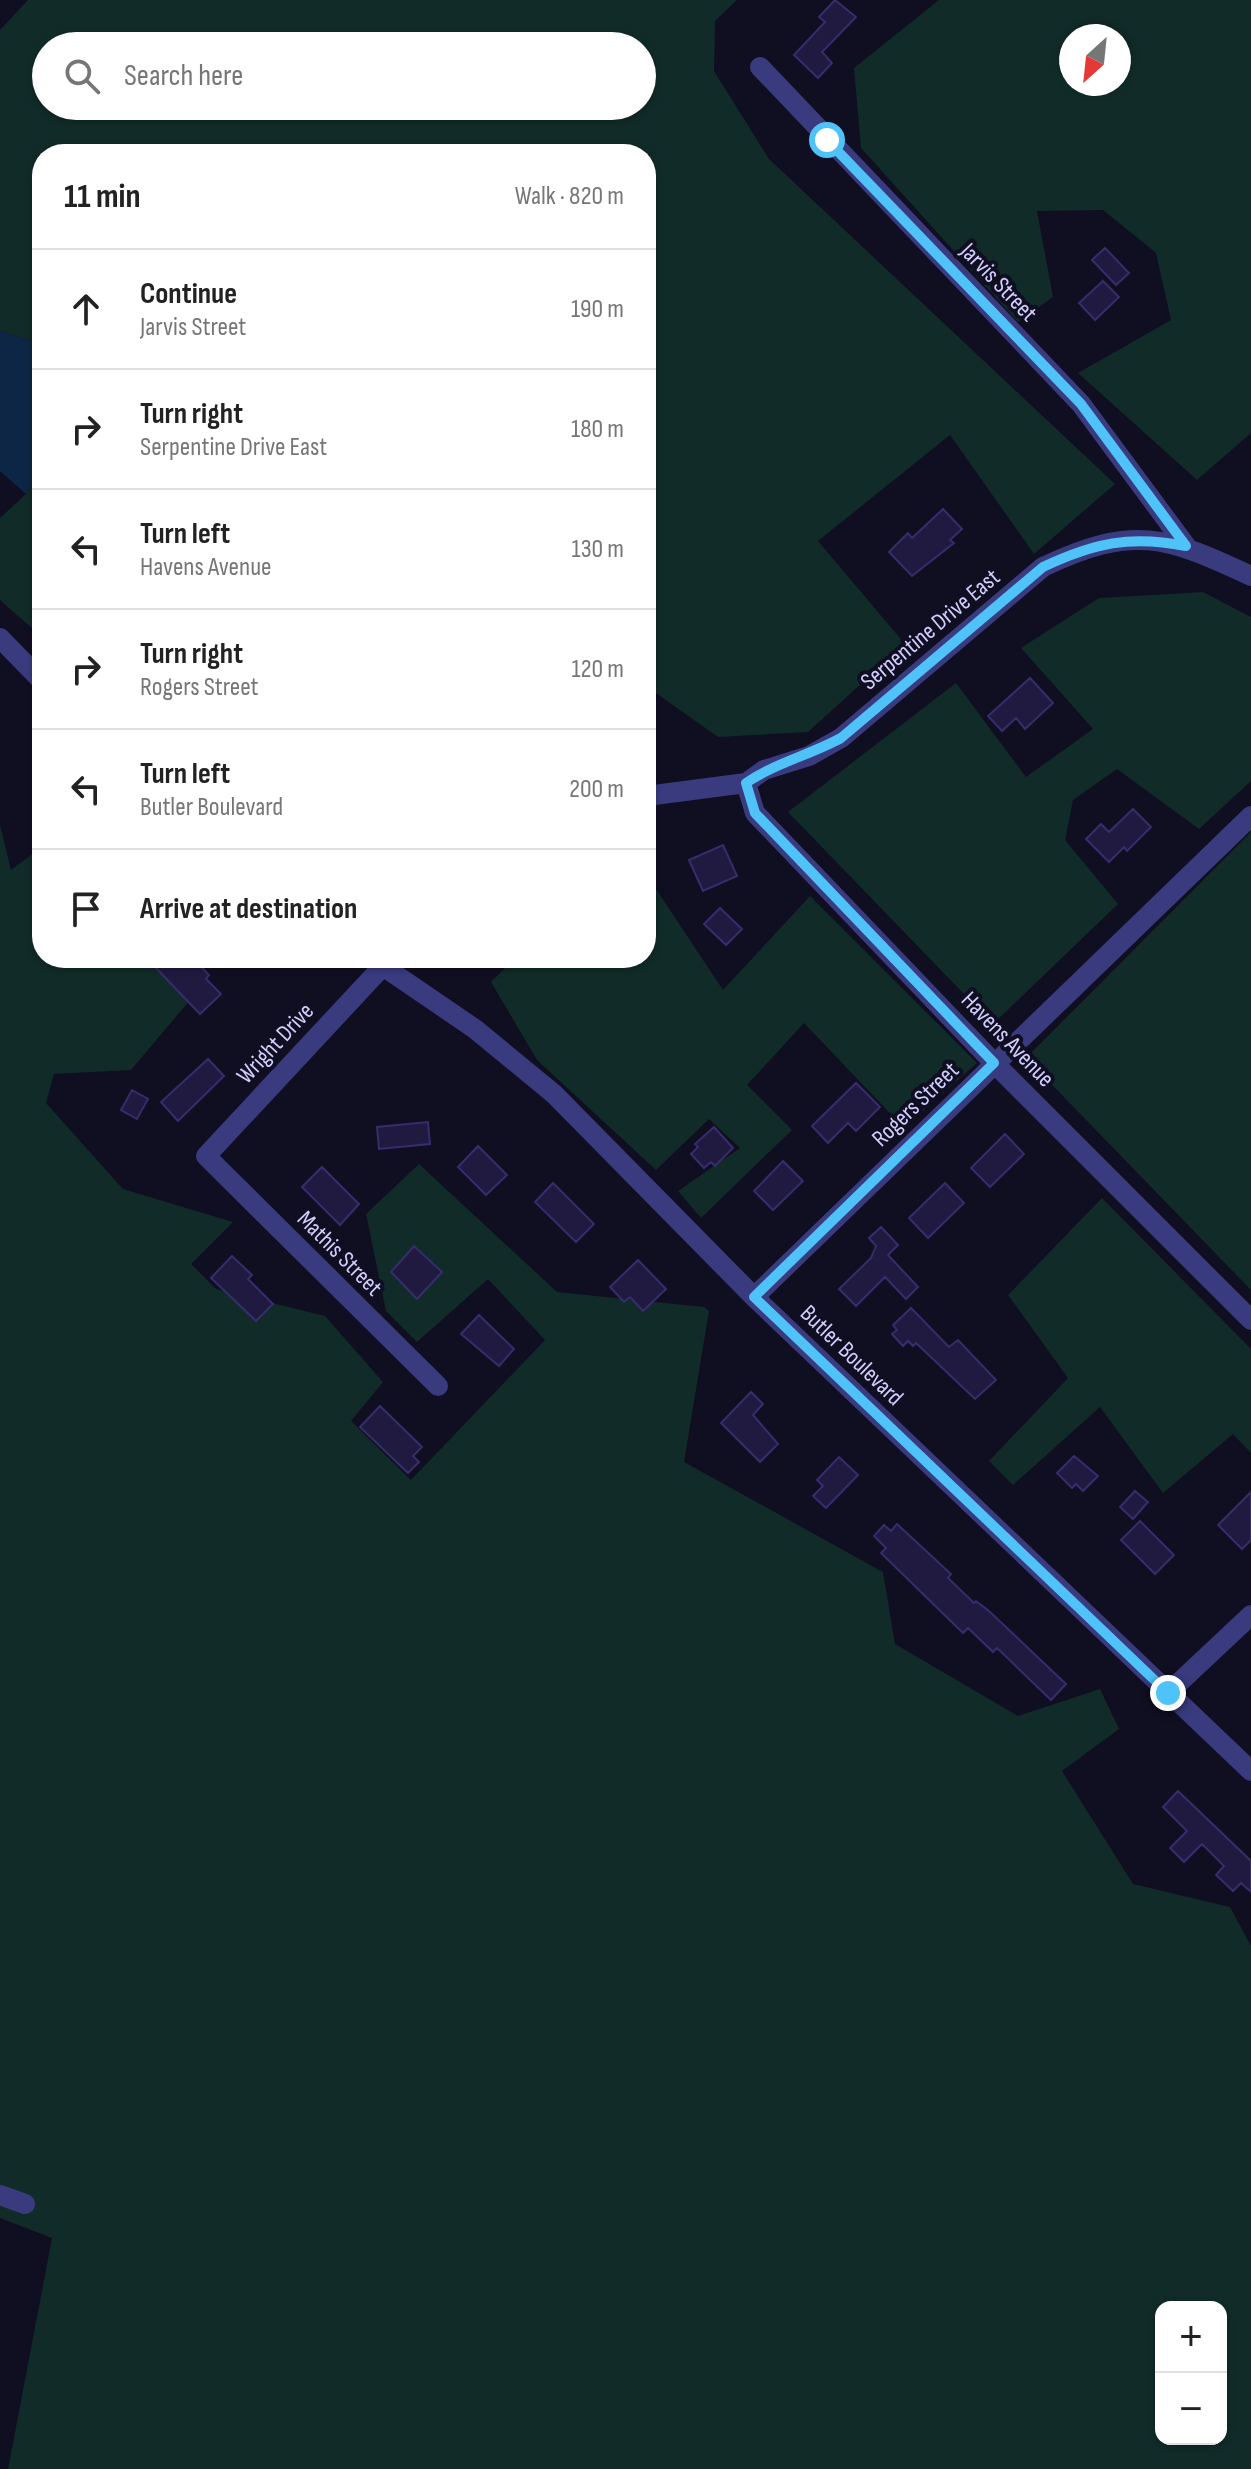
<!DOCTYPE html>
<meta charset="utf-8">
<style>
:root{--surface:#fff;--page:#f2f2f2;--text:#222;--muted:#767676;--line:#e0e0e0}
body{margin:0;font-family:"Sofia Sans Condensed",sans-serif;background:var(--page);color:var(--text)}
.controls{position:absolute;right:24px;bottom:24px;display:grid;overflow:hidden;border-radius:16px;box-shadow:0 2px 6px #0004}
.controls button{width:72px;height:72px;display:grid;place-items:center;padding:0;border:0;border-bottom:2px solid var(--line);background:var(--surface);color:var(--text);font:40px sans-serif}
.compass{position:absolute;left:1059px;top:24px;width:72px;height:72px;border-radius:50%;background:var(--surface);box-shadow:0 2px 6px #0004;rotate:207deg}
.stop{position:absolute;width:24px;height:24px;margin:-18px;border:6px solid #4fc3f7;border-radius:50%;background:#fff}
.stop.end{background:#4fc3f7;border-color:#fff;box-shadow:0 2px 8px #0008}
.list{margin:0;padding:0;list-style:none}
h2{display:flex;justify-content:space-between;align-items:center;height:104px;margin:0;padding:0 32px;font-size:34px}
h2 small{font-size:26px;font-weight:400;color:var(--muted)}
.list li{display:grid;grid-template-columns:52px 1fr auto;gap:24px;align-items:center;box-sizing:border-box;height:120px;padding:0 32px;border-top:2px solid var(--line)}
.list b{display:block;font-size:30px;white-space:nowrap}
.list p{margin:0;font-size:26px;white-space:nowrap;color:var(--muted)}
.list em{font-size:26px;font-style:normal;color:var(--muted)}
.icon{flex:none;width:44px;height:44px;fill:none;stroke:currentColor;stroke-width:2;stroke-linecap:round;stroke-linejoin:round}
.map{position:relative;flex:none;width:1251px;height:2469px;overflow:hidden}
.search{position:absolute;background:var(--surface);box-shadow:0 2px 6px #0004;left:32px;top:32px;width:624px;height:88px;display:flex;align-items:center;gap:20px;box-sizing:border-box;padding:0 28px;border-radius:44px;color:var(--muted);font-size:30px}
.panel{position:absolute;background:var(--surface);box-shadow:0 2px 6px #0004;left:32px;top:144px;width:624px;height:824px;border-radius:32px}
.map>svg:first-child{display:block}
.green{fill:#112b28;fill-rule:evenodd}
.water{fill:#0e2645}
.building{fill:#201a41;stroke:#362d6d;stroke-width:2}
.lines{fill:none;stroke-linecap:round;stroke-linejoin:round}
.minor{stroke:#3a3b7f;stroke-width:20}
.route{stroke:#4fc3f7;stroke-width:10}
.labels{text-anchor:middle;stroke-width:8;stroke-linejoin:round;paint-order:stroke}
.street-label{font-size:24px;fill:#d2cffe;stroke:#100e21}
</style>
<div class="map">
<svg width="1251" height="2469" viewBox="0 0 1251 2469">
<rect width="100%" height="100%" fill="#100e21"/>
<path class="green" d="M 28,0 L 737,0 L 715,21 L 714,71 L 769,159 L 1115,484 L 1034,554 L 950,435 L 818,541 L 905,644 L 808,732 L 718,737 L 646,686 L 646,154 L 42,154 L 42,345 L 0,331 L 0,30 ZM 46,46 L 642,46 L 642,106 L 46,106 Z
M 939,0 L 1251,0 L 1251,433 L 1197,480 L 1078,373 L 1171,320 L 1156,253 L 1103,210 L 1037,211 L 1053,297 L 1018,322 L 861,148 L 854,68 ZM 1071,36 L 1119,36 L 1119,84 L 1071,84 Z
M 42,467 L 42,637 L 0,600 L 0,518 L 26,494 Z
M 1203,592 L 1251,617 L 1251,781 L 1199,829 L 1117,769 L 1073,800 L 1065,840 L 1118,904 L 993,1024 L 788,812 L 956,683 L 1026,777 L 1093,729 L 1021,648 L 1099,598 Z
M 0,825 L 11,870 L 42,847 L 42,958 L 152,958 L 190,1000 L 131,1070 L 54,1074 L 46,1103 L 123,1189 L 233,1222 L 191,1264 L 216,1289 L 325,1316 L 383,1382 L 351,1421 L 411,1480 L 545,1340 L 488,1279 L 417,1342 L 386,1311 L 366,1214 L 419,1164 L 557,1292 L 704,1307 L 709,1311 L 684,1462 L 883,1572 L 895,1644 L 1018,1716 L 1100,1689 L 1119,1729 L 1062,1771 L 1133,1884 L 1230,1907 L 1251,1946 L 1251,2469 L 8,2469 L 52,2238 L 0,2218 ZM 1161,2307 L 1221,2307 L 1221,2439 L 1161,2439 Z
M 1251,832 L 1251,1290 L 1026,1058 Z
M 646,874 L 723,990 L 810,896 L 977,1063 L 904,1128 L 804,1023 L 747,1085 L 792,1130 L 701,1218 L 678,1191 L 740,1148 L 709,1119 L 656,1170 L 537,1060 L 491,982 L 515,958 L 646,958 Z
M 1102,1198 L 1251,1349 L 1251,1453 L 1233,1434 L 1163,1493 L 1100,1407 L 1013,1485 L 989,1461 L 1068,1378 L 1008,1295 Z"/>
<path class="water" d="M 0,331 L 42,345 L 42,467 L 26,494 L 0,471 Z"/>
<path class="building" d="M 835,0 L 856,17 L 822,52 L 832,63 L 818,78 L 794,55 L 825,22 L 819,17 Z
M 1105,248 L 1129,273 L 1116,285 L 1092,260 Z
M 1103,281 L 1119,297 L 1095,320 L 1079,303 Z
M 943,509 L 962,529 L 950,540 L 954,543 L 912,576 L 889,552 L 908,533 L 912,538 Z
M 1030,678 L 1053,703 L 1025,729 L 1016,718 L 1002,731 L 988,716 Z
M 1133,809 L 1151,827 L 1127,851 L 1124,847 L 1109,862 L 1086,839 L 1101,824 L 1109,832 Z
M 723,845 L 737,876 L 703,891 L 689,860 Z
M 720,908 L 742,929 L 726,945 L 704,924 Z
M 165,958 L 193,958 L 209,975 L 206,979 L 221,994 L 200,1014 L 155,967 Z
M 208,1059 L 224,1076 L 178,1121 L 161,1102 Z
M 856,1083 L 880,1107 L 856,1131 L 848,1123 L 828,1143 L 812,1126 Z
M 132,1090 L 148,1099 L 137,1119 L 121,1110 Z
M 428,1122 L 430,1144 L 379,1149 L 377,1127 Z
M 714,1127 L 733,1148 L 715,1166 L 711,1162 L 704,1168 L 691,1154 L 698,1147 L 695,1144 Z
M 1005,1134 L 1024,1154 L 990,1187 L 971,1168 Z
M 478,1146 L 507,1175 L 486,1195 L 458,1167 Z
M 783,1161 L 803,1181 L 773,1210 L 754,1191 Z
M 322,1167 L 359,1204 L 340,1225 L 302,1187 Z
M 553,1183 L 594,1224 L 576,1242 L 535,1202 Z
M 945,1183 L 964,1203 L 928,1238 L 909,1218 Z
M 881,1227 L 898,1245 L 888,1255 L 918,1287 L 906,1299 L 885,1277 L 856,1306 L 839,1289 L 871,1258 L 876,1246 L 869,1238 Z
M 414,1246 L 442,1272 L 417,1299 L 391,1272 Z
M 232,1256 L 252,1275 L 248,1279 L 273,1304 L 256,1321 L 211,1278 Z
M 638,1260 L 666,1289 L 643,1311 L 630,1297 L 624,1302 L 610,1287 Z
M 911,1308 L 949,1347 L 958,1340 L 996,1380 L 975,1399 L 916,1343 L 913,1346 L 908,1341 L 903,1346 L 892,1334 L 897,1330 L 893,1325 Z
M 479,1315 L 514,1349 L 499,1366 L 461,1334 Z
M 751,1392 L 763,1404 L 753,1415 L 778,1444 L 760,1462 L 721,1423 Z
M 380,1406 L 422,1447 L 413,1456 L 419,1462 L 408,1473 L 360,1427 Z
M 1074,1456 L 1098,1476 L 1083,1491 L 1076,1484 L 1072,1488 L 1057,1473 Z
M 839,1457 L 858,1475 L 826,1508 L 813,1496 L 823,1486 L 817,1480 Z
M 1135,1491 L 1148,1502 L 1133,1519 L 1120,1507 Z
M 1251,1492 L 1251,1540 L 1242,1549 L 1218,1525 Z
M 1140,1521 L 1174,1555 L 1155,1574 L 1121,1540 Z
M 897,1524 L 951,1574 L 948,1578 L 974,1603 L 976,1601 L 989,1611 L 1066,1684 L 1051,1700 L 997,1648 L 993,1652 L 968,1628 L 963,1633 L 881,1553 L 886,1548 L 874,1536 L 884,1525 L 891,1531 Z
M 1178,1791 L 1251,1861 L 1251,1892 L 1241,1883 L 1233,1891 L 1216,1875 L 1224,1866 L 1202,1844 L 1184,1862 L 1170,1848 L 1187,1831 L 1163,1807 Z"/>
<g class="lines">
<path class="minor" d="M 760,67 L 1081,404 L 1186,546
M 0,638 L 42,681
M 746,783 L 755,813 L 994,1063 L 1251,1320
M 646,800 L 654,795 L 746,783 L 764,770 L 809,756 L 841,738 L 1043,567 C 1134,524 1165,536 1251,576
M 371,958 L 475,1029 L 554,1094 L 754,1297 L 1251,1771
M 394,959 L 383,966 L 206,1156 L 438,1386
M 754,1297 L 1251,816
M 1168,1693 L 1251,1615
M 0,2195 L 25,2204"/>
</g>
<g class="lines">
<path class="route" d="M 827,140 L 1081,404 L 1186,546 C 1130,535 1094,543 1043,567 L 841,738 C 810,755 775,763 746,783 L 755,813 L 994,1063 L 754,1297 L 1168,1693"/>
</g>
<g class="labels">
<g class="street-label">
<text transform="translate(999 282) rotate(46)" y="8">Jarvis Street</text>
<text transform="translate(930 629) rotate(-40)" y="8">Serpentine Drive East</text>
<text transform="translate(1008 1039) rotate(46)" y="8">Havens Avenue</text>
<text transform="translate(275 1043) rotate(-47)" y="8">Wright Drive</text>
<text transform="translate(915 1104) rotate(-44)" y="8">Rogers Street</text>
<text transform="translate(340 1253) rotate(45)" y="8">Mathis Street</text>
<text transform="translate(852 1355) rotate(44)" y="8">Butler Boulevard</text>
</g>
</g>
</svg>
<div class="controls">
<button>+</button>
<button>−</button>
</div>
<svg class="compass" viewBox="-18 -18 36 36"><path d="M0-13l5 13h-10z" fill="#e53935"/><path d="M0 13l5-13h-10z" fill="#767676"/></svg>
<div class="stop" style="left:827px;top:140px"></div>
<div class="stop end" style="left:1168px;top:1693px"></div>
<div class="search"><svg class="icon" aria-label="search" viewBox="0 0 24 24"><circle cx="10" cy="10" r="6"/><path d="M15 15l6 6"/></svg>Search here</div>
<section class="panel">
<h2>11 min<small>Walk · 820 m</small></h2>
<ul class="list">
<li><svg class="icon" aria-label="ahead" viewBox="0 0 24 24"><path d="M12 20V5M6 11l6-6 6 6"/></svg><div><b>Continue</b><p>Jarvis Street</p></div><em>190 m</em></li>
<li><svg class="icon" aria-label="right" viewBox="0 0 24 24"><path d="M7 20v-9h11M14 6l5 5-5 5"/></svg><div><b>Turn right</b><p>Serpentine Drive East</p></div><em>180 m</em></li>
<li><svg class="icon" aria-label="left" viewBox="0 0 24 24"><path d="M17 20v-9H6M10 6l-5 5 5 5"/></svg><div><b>Turn left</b><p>Havens Avenue</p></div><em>130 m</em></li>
<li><svg class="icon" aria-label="right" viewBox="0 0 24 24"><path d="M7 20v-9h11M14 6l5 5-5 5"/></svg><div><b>Turn right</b><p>Rogers Street</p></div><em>120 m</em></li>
<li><svg class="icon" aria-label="left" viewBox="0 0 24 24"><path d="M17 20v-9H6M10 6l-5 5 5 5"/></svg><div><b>Turn left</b><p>Butler Boulevard</p></div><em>200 m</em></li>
<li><svg class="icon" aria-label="arrive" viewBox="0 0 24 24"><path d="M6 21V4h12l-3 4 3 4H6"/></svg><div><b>Arrive at destination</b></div></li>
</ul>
</section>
</div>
